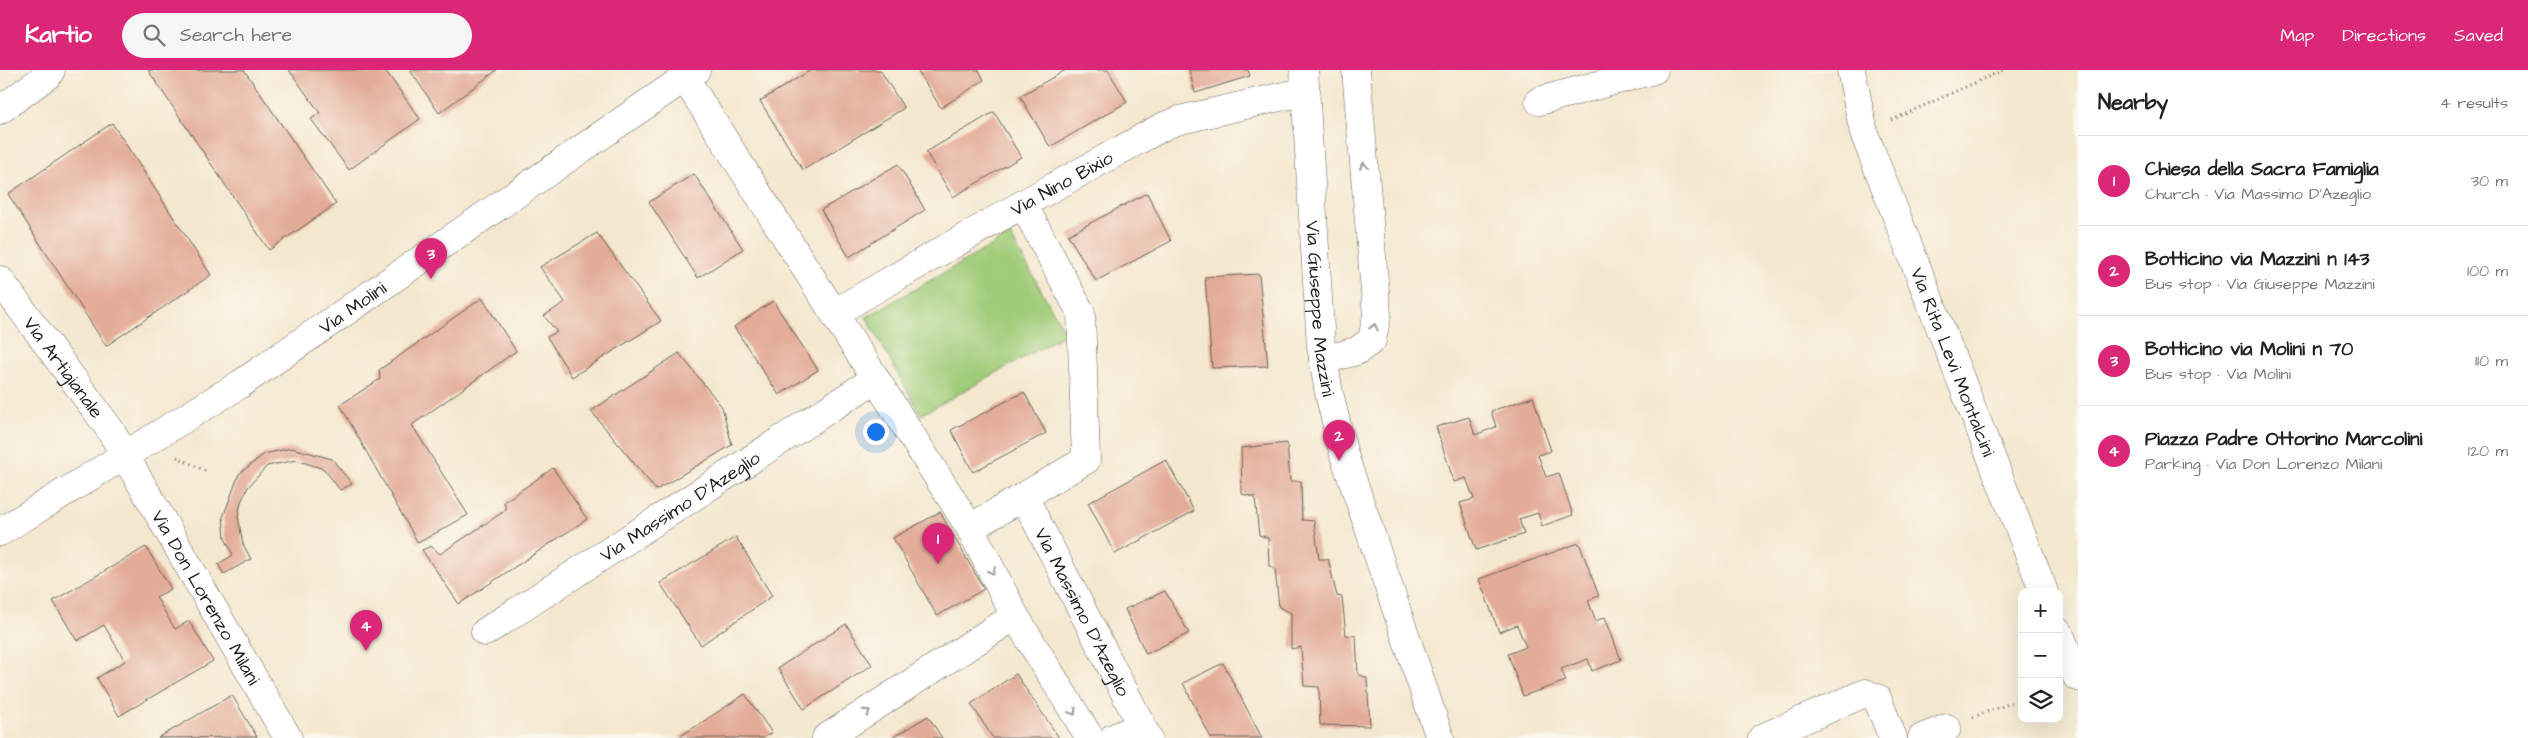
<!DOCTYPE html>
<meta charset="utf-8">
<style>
:root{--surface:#fff;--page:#f6f6f6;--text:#222;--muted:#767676;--line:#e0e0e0;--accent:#db2777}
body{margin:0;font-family:"Architects Daughter",sans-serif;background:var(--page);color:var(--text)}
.controls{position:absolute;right:15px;bottom:15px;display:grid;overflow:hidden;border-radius:10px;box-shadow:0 5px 20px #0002}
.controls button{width:45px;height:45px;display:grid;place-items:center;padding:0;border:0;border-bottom:1px solid var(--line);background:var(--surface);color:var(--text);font:25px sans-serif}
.you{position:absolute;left:875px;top:361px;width:18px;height:18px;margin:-12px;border:4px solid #fff;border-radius:50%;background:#1a73e8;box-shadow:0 0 0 8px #1a73e833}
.badge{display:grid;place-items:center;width:32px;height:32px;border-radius:50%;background:var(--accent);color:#fff;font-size:16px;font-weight:700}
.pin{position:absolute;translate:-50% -41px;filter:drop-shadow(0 1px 2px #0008)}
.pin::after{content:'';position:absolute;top:26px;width:18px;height:15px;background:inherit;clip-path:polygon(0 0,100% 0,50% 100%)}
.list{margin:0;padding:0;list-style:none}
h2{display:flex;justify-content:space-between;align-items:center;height:65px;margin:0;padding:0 20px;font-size:21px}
h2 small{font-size:16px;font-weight:400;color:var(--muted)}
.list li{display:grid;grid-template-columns:32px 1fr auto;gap:15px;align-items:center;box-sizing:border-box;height:90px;padding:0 20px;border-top:1px solid var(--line)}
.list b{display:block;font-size:19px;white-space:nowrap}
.list p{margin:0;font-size:16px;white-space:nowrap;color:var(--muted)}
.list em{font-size:16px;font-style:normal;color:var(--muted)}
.icon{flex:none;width:28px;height:28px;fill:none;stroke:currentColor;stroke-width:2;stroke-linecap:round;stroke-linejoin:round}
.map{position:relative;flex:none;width:2078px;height:668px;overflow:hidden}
header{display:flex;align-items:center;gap:30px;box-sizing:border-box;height:70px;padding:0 25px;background:var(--accent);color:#fff}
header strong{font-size:24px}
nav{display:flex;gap:28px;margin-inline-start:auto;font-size:18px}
.search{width:350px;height:45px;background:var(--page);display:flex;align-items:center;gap:12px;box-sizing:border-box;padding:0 18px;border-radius:28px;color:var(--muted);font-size:19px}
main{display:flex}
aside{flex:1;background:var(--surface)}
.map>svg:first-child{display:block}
.green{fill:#a0cc79;stroke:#5e744a}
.building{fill:#e3ac98}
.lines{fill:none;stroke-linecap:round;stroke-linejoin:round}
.minor-casing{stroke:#68635b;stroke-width:29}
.path{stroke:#68635b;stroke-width:3;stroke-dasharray:1 4;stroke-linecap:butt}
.minor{stroke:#fff;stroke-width:28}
.oneway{stroke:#999}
.labels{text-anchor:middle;stroke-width:5;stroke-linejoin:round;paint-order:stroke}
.street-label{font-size:19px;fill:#1c1c1c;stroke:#fbf7ec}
</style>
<header>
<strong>Kartio</strong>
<div class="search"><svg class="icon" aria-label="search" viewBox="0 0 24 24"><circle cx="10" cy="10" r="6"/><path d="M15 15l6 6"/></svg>Search here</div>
<nav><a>Map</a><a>Directions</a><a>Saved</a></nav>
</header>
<main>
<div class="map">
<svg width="2078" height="668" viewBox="0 0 2078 668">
<rect width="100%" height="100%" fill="#fbf7ec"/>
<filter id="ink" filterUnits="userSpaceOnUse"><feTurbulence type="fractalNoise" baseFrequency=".02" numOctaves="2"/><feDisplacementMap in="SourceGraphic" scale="10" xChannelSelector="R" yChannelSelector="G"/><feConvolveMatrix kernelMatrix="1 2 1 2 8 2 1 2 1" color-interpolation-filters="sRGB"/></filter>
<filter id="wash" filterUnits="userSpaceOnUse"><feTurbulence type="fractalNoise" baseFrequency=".0096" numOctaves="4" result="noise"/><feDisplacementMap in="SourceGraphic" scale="20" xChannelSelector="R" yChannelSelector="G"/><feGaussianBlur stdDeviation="1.12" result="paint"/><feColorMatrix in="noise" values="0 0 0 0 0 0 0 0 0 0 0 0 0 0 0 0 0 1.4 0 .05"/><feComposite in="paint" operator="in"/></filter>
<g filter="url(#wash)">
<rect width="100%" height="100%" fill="#f4e7cf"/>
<path class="green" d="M 1010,165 L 1066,264 L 921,345 L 866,247 Z"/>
<g id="blocks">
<path class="building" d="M 148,0 L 244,0 L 336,134 L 269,180 Z
M 289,0 L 385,0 L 420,49 L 349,100 L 311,49 L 320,43 Z
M 410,0 L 497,0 L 439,43 Z
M 811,0 L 880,0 L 904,38 L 803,100 L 760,31 Z
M 917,0 L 979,0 L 984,10 L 941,38 Z
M 1066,0 L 1108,0 L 1127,32 L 1050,77 L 1020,26 Z
M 1189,0 L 1248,0 L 1250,6 L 1195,23 Z
M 994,42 L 1021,87 L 953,127 L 926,82 Z
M 112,53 L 211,205 L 106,276 L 8,124 Z
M 898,94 L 925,140 L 849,187 L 821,140 Z
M 694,104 L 743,179 L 698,208 L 649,132 Z
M 1147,123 L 1171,171 L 1096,211 L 1068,165 Z
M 597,163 L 661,251 L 572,307 L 547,267 L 557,262 L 544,246 L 565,232 L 540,197 Z
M 1259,204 L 1268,296 L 1212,298 L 1205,207 Z
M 482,228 L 516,281 L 412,355 L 468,445 L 418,473 L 340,335 L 380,309 L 379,300 Z
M 773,231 L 818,300 L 779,325 L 734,257 Z
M 679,283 L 722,337 L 732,375 L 656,420 L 591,341 Z
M 1024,322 L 1046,363 L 973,402 L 951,360 Z
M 1533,327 L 1551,381 L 1538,385 L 1546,407 L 1559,403 L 1573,445 L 1542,456 L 1538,443 L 1519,449 L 1524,464 L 1476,480 L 1460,433 L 1474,429 L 1466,408 L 1454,412 L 1436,357 L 1469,347 L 1475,365 L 1496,357 L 1491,341 Z
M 1287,373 L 1290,411 L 1301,411 L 1302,450 L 1314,451 L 1319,489 L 1328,489 L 1337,526 L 1342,527 L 1346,565 L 1356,566 L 1358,604 L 1367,608 L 1370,656 L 1320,655 L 1319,617 L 1304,616 L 1301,577 L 1291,579 L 1291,543 L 1279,537 L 1275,499 L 1269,496 L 1268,468 L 1259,465 L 1255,427 L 1242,424 L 1241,378 Z
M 292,378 L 332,389 L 352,414 L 340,420 L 324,399 L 296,390 L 267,396 L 248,417 L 241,432 L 238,447 L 243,474 L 251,489 L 224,504 L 218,494 L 233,485 L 225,468 L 223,447 L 239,404 L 264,384 Z
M 1166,390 L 1194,441 L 1115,484 L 1088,433 Z
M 553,398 L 587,449 L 459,534 L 422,480 L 431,476 L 440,484 L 506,440 L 504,432 Z
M 940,442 L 984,519 L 937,546 L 893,468 Z
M 736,467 L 772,526 L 701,575 L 660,513 Z
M 1579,473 L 1599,526 L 1588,530 L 1596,551 L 1605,547 L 1621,590 L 1592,601 L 1588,589 L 1561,599 L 1566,611 L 1523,626 L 1508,584 L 1526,577 L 1517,555 L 1499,562 L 1479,509 Z
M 146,477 L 171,519 L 156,527 L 175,559 L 189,551 L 213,591 L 119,646 L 97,608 L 125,591 L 104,555 L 77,571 L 53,531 Z
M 1165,521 L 1189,563 L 1146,584 L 1125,539 Z
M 846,554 L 872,595 L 804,639 L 778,598 Z
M 1223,593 L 1262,668 L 1211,668 L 1183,613 Z
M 1016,604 L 1059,668 L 993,668 L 971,634 Z
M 745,624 L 772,663 L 763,668 L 678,668 Z
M 232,625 L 257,667 L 158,668 Z
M 928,646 L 942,668 L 892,668 Z"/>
</g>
</g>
<g filter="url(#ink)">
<use href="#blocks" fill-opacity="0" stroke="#68635b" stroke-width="1"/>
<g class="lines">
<g class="minor-casing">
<g id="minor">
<path id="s1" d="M 1304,0 L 1321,276 L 1329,323 L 1344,385 L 1440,668"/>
<path id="s2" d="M 1851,0 L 1864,63 L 2044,522"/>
<path d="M 685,8 L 970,458 L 1015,546 L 1090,668"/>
<path d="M 1539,31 L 1654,0"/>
<path d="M 0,40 L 48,5 L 51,0"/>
<path id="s3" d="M 0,210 L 109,358 L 288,668"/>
<path id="s4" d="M 834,243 L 1023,134 L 1164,56 L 1180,50 L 1306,21"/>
<path d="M 1323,290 L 1357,281 L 1372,270 L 1377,245 L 1356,0"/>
<path id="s5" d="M 1024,427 L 1148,668"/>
<path d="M 970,458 L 1086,390 L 1081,243 L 1023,134"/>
<path id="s6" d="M 0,462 L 239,315 L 696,0"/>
<path id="s7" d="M 485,562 L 875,309"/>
<path d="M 2059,562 L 2077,607"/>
<path d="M 826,668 L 1015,546"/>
<path d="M 1113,668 L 1142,656"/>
<path d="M 1762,668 L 1865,623 L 1877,628 L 1893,668"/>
<path d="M 1922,668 L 1947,658"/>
</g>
</g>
<path class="path" d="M 1892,50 L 2003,0
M 177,387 L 208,402
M 1973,647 L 2022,629"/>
<use href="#minor" class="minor"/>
</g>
<defs><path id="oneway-chevron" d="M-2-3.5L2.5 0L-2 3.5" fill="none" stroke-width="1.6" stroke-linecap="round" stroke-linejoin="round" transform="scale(1.25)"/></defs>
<g class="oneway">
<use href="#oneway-chevron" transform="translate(1364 96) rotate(-95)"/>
<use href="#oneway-chevron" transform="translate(1374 257) rotate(-78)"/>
<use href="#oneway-chevron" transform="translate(992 501) rotate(63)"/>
<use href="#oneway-chevron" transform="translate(867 642) rotate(-33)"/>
<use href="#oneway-chevron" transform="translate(1073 642) rotate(59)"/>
</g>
</g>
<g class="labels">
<g class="street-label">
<text dy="7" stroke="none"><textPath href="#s4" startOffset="262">Via Nino Bixio</textPath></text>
<text dy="7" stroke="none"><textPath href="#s6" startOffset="418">Via Molini</textPath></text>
<text dy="7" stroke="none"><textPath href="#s1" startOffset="239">Via Giuseppe Mazzini</textPath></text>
<text dy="7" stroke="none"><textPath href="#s2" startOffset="310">Via Rita Levi Montalcini</textPath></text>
<text dy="7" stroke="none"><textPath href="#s3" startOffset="108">Via Artigianale</textPath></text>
<text dy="7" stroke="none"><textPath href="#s7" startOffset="232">Via Massimo D'Azeglio</textPath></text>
<text dy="7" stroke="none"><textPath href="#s3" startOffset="379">Via Don Lorenzo Milani</textPath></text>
<text dy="7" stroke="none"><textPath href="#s5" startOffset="129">Via Massimo D'Azeglio</textPath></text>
</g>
</g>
</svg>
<div class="controls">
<button>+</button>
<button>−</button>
<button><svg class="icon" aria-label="layers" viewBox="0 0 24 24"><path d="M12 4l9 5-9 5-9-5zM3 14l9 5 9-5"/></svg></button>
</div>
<div class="you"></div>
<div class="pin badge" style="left:938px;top:494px">1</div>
<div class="pin badge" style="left:1339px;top:391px">2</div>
<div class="pin badge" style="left:431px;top:209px">3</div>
<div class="pin badge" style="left:366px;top:581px">4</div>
</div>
<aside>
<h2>Nearby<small>4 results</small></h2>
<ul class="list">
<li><span class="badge">1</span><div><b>Chiesa della Sacra Famiglia</b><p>Church · Via Massimo D'Azeglio</p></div><em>30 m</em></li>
<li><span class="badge">2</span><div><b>Botticino via Mazzini n 143</b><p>Bus stop · Via Giuseppe Mazzini</p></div><em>100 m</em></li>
<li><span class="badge">3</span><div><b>Botticino via Molini n 70</b><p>Bus stop · Via Molini</p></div><em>110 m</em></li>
<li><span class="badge">4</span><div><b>Piazza Padre Ottorino Marcolini</b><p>Parking · Via Don Lorenzo Milani</p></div><em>120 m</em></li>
</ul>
</aside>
</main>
